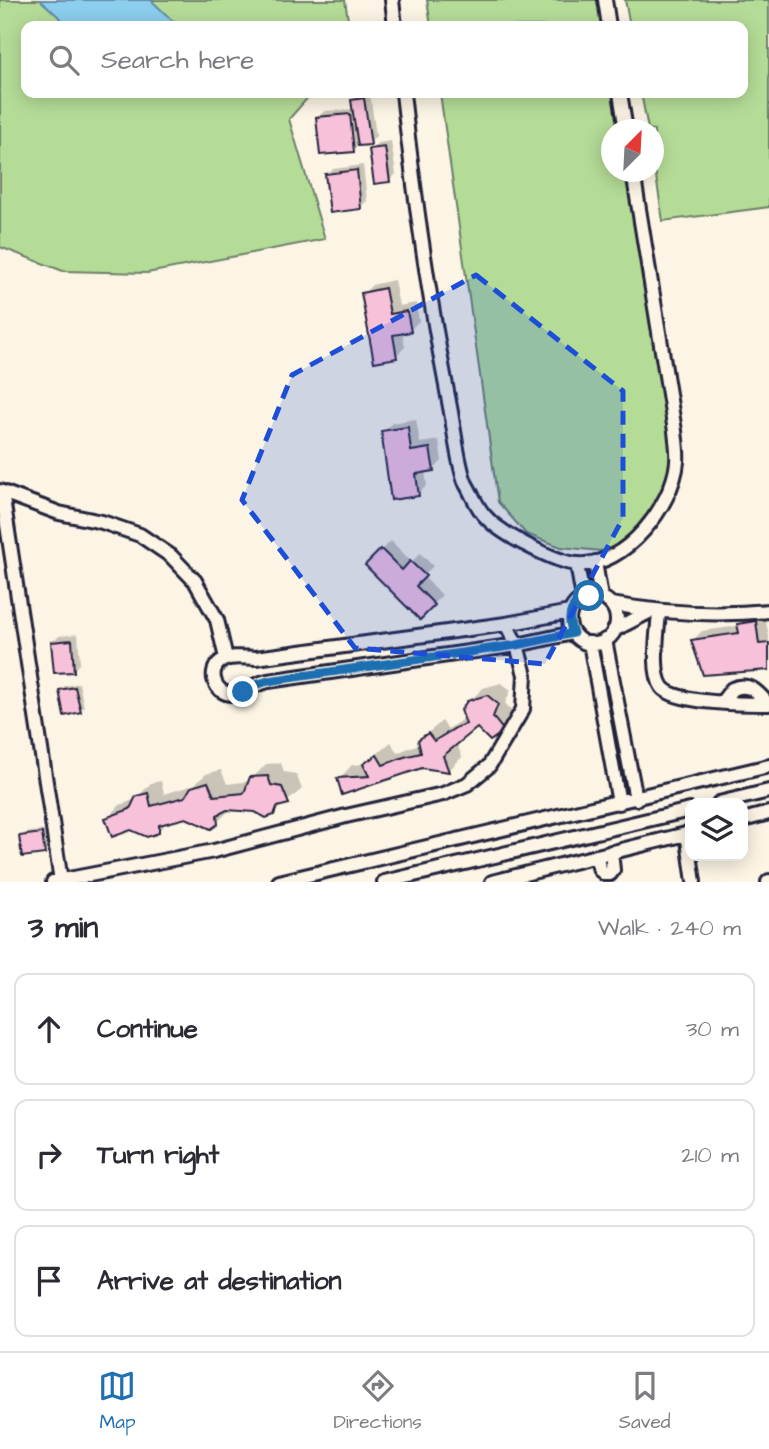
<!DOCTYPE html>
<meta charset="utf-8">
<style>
:root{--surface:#fff;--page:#f7f7f7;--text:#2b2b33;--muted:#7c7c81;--line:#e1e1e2;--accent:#1f6fb2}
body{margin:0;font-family:"Architects Daughter",sans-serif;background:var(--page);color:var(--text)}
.controls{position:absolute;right:21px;bottom:21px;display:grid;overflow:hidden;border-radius:14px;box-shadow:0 4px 18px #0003}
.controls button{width:63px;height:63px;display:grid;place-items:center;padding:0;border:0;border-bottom:2px solid var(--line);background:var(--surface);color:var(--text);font:35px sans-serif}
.compass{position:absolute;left:601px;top:119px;width:63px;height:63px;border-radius:50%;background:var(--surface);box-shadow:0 4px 18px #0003;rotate:24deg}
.stop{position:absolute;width:21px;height:21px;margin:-16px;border:5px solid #1f6fb2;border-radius:50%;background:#fff}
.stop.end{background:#1f6fb2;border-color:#fff;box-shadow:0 2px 7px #0008}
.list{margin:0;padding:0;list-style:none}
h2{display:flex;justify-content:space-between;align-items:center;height:91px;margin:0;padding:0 28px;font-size:30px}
h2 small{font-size:23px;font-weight:400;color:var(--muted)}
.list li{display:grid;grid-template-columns:46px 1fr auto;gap:21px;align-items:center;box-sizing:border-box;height:112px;margin:0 14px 14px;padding:0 14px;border:2px solid var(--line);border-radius:14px}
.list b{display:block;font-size:26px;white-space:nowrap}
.list em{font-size:23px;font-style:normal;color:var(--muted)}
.icon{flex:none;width:38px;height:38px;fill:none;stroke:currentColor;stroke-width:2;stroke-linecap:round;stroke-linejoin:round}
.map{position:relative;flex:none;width:769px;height:882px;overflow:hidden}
.search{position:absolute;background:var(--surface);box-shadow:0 4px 18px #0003;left:21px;right:21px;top:21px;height:77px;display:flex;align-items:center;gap:18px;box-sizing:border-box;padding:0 24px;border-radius:14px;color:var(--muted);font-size:26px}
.sheet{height:469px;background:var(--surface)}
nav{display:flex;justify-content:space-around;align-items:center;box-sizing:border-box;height:98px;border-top:2px solid var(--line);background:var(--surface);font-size:19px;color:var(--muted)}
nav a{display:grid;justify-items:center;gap:4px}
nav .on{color:var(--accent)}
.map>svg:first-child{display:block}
.green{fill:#b5dc97;stroke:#6c7f69;stroke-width:2}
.water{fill:#8cceed;stroke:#6289a6;stroke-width:2}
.shadow{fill:#0003}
.building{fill:#f8c1da;stroke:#22223b;stroke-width:2}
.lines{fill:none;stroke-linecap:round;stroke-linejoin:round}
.minor-casing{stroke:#22223b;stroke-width:18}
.minor{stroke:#fcf5e5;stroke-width:12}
.route{stroke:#1f6fb2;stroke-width:9}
.marked{fill:#1d4ed8;fill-opacity:0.2;stroke:#1d4ed8;stroke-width:5;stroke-dasharray:14 9;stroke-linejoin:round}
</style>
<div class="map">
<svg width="769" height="882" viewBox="0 0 769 882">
<rect width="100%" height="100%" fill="#fcf5e5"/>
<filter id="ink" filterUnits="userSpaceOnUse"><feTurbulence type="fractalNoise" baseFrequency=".0143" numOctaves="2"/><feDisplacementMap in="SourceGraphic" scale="14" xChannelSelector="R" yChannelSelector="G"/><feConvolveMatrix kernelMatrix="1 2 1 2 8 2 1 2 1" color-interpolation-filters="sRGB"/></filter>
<g filter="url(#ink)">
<path class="green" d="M 0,0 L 345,0 L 349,26 L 26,26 L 26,93 L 312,93 L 289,119 L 325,239 L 147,273 L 63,271 L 0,247 Z
M 427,0 L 600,0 L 605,26 L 431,26 Z
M 625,0 L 769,0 L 769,207 L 663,221 L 654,164 L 654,130 L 648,129 L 641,93 L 743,93 L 743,26 L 630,26 Z
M 440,93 L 617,93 L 623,129 L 612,130 L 612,172 L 631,172 L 682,461 L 679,486 L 665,513 L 643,541 L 601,551 L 561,547 L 526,534 L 498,502 Z"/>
<path class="water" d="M 40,0 L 151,0 L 178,26 L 69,26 Z"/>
<path class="shadow" d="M 370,93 L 376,136 L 370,143 L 358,145 L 353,150 L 318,118 L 324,111 L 354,109 L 353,101 L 359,94 Z
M 391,141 L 396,174 L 389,181 L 371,149 L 378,143 Z
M 363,165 L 367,201 L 360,207 L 327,175 L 333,169 Z
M 394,280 L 399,306 L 416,303 L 419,321 L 410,330 L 402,332 L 405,347 L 396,356 L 363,294 L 372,285 Z
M 416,419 L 420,443 L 439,440 L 442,461 L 433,470 L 425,471 L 427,485 L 418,494 L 383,432 L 392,423 Z
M 391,541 L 412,562 L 420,553 L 433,566 L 423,576 L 442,595 L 420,617 L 367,565 Z
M 764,613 L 769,636 L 769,668 L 693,640 L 702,631 L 739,626 L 748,615 Z
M 78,634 L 80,663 L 73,670 L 53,642 L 59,636 Z
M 79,683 L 84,707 L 80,711 L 61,690 L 65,686 Z
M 501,683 L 511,690 L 505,703 L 517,716 L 491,739 L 477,725 L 456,742 L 462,757 L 449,770 L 422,766 L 343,792 L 339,779 L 352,765 L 365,764 L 391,742 L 397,753 L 421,743 L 420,740 L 442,721 L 448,729 L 466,717 L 469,702 L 483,688 Z
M 281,763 L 284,772 L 296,774 L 302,789 L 273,813 L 231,809 L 216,823 L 186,816 L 169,821 L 158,831 L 107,819 L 120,805 L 136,799 L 151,783 L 161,781 L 164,794 L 194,785 L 206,774 L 221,770 L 227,784 L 250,781 L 266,764 Z
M 46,830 L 48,848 L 44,852 L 21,837 L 25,833 Z"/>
<path class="building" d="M 364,98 L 371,145 L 358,146 L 351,100 Z
M 350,114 L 354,152 L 320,155 L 316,117 Z
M 385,147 L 390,182 L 374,184 L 369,149 Z
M 357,170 L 361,209 L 330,213 L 325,174 Z
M 385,288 L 390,314 L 407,311 L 411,332 L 393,335 L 397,358 L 374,362 L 361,293 Z
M 408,427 L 411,451 L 430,448 L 434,471 L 416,474 L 419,496 L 391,500 L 381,431 Z
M 381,549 L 402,570 L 410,561 L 426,576 L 416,586 L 435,605 L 420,620 L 365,565 Z
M 756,621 L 759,644 L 769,643 L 769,670 L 703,675 L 691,640 L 739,633 L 737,624 Z
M 72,640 L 74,672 L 54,673 L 51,642 Z
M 75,687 L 81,712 L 64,716 L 59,690 Z
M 487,695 L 498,704 L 493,717 L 504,731 L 490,741 L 477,728 L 443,756 L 449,772 L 422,768 L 342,795 L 337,778 L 369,776 L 363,764 L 377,755 L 383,765 L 404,757 L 421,753 L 418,740 L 428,733 L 434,741 L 457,727 L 466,724 L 461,710 L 467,701 Z
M 268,776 L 271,785 L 282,787 L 289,804 L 277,807 L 274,815 L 266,818 L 255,812 L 227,810 L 217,815 L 218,824 L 211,829 L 186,818 L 159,825 L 159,833 L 147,837 L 131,830 L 112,837 L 105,818 L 130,809 L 136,796 L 148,793 L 151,806 L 185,797 L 191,787 L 208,782 L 214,796 L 244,793 L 250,777 Z
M 42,833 L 45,854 L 22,857 L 19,836 Z"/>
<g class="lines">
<g class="minor-casing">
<path id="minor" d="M 392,0 L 395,26
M 605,0 L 609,26
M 403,93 C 414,196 430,304 450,407 C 454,427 458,467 466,484 C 472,494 477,508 485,516 C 499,533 556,563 578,564 C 625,568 673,505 677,462 C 678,452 676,441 675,431 L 633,172
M 620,93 L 626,130
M 0,491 L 59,513 L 102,522 L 140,535 L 171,556 L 195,581 L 217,620 L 226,658
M 2,492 L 61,881
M 595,562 L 601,597
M 577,564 L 583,598
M569 620a24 24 0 1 1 48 0a24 24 0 1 1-48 0Z
M 611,604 C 663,613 716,616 769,611
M 659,611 C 658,631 651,671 662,687 C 675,704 748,704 769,704
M 570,612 L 506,624 L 256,658 C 245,658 233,655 223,660 C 206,669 214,695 233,694 C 243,694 256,683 268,681 L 517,645 L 573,633
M 614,630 L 651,611
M 605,640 L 636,799
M 590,643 L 619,803
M 722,702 L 732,689 C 749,682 757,691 768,704
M 719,803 L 769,791
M 743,820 L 769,813
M 687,833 L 694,882
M 596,856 L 600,870 L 605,874 L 610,874 L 613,870 L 611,852
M 53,882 L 214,851 L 346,816 L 443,794 L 467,784 L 489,766 L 523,709 L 525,675 L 517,645 L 506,624
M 279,882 L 769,766
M 384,882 L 690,810
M 492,882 L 690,833
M 768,882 L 769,881"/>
</g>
<use href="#minor" class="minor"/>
</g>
</g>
<g class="lines" filter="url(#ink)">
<path class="route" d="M 243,692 L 249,687 L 268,681 L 517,645 L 573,633 C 566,617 571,601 589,596"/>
</g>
<path class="marked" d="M 476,275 L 623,391 L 623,518 L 545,664 L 355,648 L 242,500 L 292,375 Z"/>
</svg>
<div class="controls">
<button><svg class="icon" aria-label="layers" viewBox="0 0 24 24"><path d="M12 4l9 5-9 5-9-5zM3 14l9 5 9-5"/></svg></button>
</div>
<svg class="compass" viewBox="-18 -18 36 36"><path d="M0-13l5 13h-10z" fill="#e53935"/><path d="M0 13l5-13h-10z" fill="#7c7c81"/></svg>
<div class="stop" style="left:589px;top:596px"></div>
<div class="stop end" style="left:243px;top:692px"></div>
<div class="search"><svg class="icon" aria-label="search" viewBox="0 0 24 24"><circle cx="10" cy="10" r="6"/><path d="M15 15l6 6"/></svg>Search here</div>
</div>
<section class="sheet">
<h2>3 min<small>Walk · 240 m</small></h2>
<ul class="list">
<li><svg class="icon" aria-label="ahead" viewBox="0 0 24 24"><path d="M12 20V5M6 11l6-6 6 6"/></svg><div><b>Continue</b></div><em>30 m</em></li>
<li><svg class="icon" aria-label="right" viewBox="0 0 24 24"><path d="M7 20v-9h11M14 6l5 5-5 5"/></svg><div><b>Turn right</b></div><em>210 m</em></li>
<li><svg class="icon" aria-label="arrive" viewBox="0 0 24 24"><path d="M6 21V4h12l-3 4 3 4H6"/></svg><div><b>Arrive at destination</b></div></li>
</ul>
</section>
<nav>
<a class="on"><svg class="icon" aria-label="map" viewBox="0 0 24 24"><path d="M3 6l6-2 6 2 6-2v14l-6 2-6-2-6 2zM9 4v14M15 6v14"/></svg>Map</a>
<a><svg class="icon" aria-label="directions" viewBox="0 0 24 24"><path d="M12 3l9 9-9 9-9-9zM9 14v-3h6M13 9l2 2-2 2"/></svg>Directions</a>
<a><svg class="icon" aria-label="saved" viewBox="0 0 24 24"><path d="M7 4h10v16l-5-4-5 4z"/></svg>Saved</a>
</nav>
